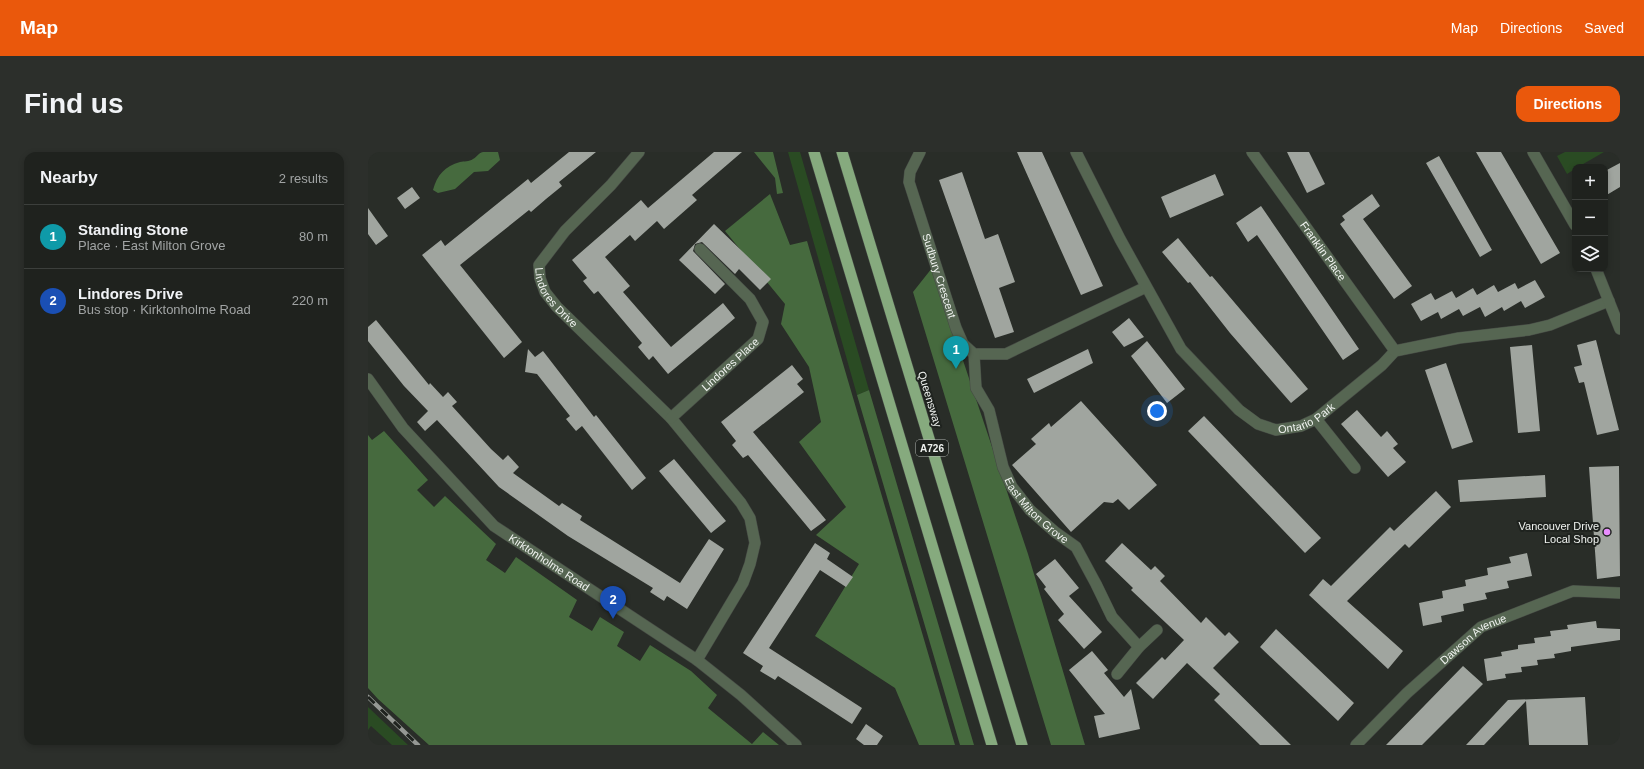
<!DOCTYPE html>
<meta charset="utf-8">
<style>
:root{--surface:#1f221e;--page:#2c2f2b;--text:#f1f3f6;--muted:#a1a4a4;--line:#3c3f3c;--accent:#ea580c}
body{margin:0;font-family:Arial,sans-serif;background:var(--page);color:var(--text)}
.controls{position:absolute;right:12px;top:12px;display:grid;overflow:hidden;border-radius:8px;box-shadow:0 2px 6px #0003}
.controls button{width:36px;height:36px;display:grid;place-items:center;padding:0;border:0;border-bottom:1px solid var(--line);background:var(--surface);color:var(--text);font:20px sans-serif}
.you{position:absolute;left:789px;top:259px;width:14px;height:14px;margin:-10px;border:3px solid #fff;border-radius:50%;background:#1a73e8;box-shadow:0 0 0 6px #1a73e833}
.badge{display:grid;place-items:center;width:26px;height:26px;border-radius:50%;background:var(--accent);color:#fff;font-size:13px;font-weight:700}
.pin{position:absolute;translate:-50% -33px;filter:drop-shadow(0 1px 2px #0008)}
.pin::after{content:'';position:absolute;top:21px;width:14px;height:12px;background:inherit;clip-path:polygon(0 0,100% 0,50% 100%)}
.list{margin:0;padding:0;list-style:none}
h2{display:flex;justify-content:space-between;align-items:center;height:52px;margin:0;padding:0 16px;font-size:17px}
h2 small{font-size:13px;font-weight:400;color:var(--muted)}
.list li{display:grid;grid-template-columns:26px 1fr auto;gap:12px;align-items:center;box-sizing:border-box;height:64px;padding:0 16px;border-top:1px solid var(--line)}
.list b{display:block;font-size:15px;white-space:nowrap}
.list p{margin:0;font-size:13px;white-space:nowrap;color:var(--muted)}
.list em{font-size:13px;font-style:normal;color:var(--muted)}
.icon{flex:none;width:22px;height:22px;fill:none;stroke:currentColor;stroke-width:2;stroke-linecap:round;stroke-linejoin:round}
.map{position:relative;flex:none;width:1252px;height:593px;overflow:hidden;border-radius:12px}
header{display:flex;align-items:center;gap:24px;box-sizing:border-box;height:56px;padding:0 20px;background:var(--accent);color:#fff}
header strong{font-size:19px}
nav{display:flex;gap:22px;margin-inline-start:auto;font-size:14px}
.intro{display:flex;align-items:center;justify-content:space-between;box-sizing:border-box;height:96px;padding:0 24px}
h1{margin:0;font-size:28px}
.button{padding:10px 18px;border-radius:12px;background:var(--accent);color:#fff;font-size:14px;font-weight:700}
main{display:flex;gap:24px;padding:0 24px}
aside{flex:1;background:var(--surface);border-radius:12px;box-shadow:0 2px 6px #0003}
.map>svg:first-child{display:block}
.green{fill:#2a4b23}
.forest{fill:#466a3e}
.building{fill:#a0a59f}
.lines{fill:none;stroke-linecap:round;stroke-linejoin:round}
.minor-casing{stroke:#454944;stroke-width:12}
.tertiary-casing{stroke:#454944;stroke-width:12}
.trunk-casing{stroke:#454944;stroke-width:12}
.minor{stroke:#566652;stroke-width:11}
.tertiary{stroke:#566652;stroke-width:11}
.trunk{stroke:#86aa7e;stroke-width:11}
.rail-casing{stroke:#959894;stroke-width:4.5}
.rail{stroke:#1f231f;stroke-width:3;stroke-dasharray:9;stroke-linecap:butt}
.poi-dot{fill:#e98dfe;stroke:#1f231f;stroke-width:1.5}
.labels{text-anchor:middle;stroke-width:4;stroke-linejoin:round;paint-order:stroke}
.shield{fill:#1f231f;stroke:#b1b5b1;stroke-width:1}
.shield-label{font-size:10px;font-weight:bold;fill:#f0f3f0}
.street-label{font-size:11px;fill:#f0f3f0;stroke:#1f231f}
.poi-label{font-size:11px;fill:#f0f3f0;stroke:#1f231f;text-anchor:end}
</style>
<header>
<strong>Map</strong>
<nav><a>Map</a><a>Directions</a><a>Saved</a></nav>
</header>
<div class="intro"><h1>Find us</h1><a class="button">Directions</a></div>
<main>
<aside>
<h2>Nearby<small>2 results</small></h2>
<ul class="list">
<li><span class="badge" style="background:#0f9aa8">1</span><div><b>Standing Stone</b><p>Place · East Milton Grove</p></div><em>80 m</em></li>
<li><span class="badge" style="background:#1a4fb4">2</span><div><b>Lindores Drive</b><p>Bus stop · Kirktonholme Road</p></div><em>220 m</em></li>
</ul>
</aside>
<div class="map">
<svg width="1252" height="593" viewBox="0 0 1252 593">
<rect width="100%" height="100%" fill="#292d28"/>
<path class="green" d="M 420,0 L 432,0 L 501,238 L 489,243 Z
M 1197,0 L 1236,0 L 1210,15 L 1207,15 L 1207,17 L 1199,22 L 1189,4 Z
M 0,555 L 40,593 L 24,593 L 3,574 L 0,578 Z"/>
<path class="forest" d="M 115,0 L 130,0 L 132,8 L 120,19 L 106,20 L 87,37 L 70,41 L 65,38 C 69,23 77,14 92,10 C 96,9 101,10 105,7 C 109,5 110,1 115,0 Z
M 386,0 L 405,0 L 415,41 L 409,42 L 407,26 Z
M 402,42 L 422,93 L 439,89 L 587,593 L 551,593 L 527,536 L 447,484 L 491,412 L 448,383 L 478,355 L 431,290 L 453,270 L 441,215 L 413,172 L 417,152 L 357,79 Z
M 564,116 L 660,402 L 717,593 L 683,593 L 545,140 Z
M 501,238 L 606,593 L 592,593 L 489,243 Z
M 16,279 L 60,328 L 49,338 L 66,355 L 77,344 L 128,392 L 118,408 L 137,421 L 148,405 L 209,448 L 201,465 L 224,479 L 232,465 L 256,480 L 249,494 L 272,509 L 282,493 L 323,519 L 349,543 L 340,556 L 384,592 L 395,580 L 411,593 L 61,593 L 10,547 L 0,536 L 0,283 L 4,288 Z"/>
<path class="building" d="M 201,0 L 228,0 L 191,30 L 194,34 L 178,47 L 163,60 L 161,58 L 92,113 L 154,190 L 136,206 L 54,103 L 73,88 L 77,94 L 160,27 L 163,31 Z
M 346,0 L 374,0 L 324,43 L 329,48 L 296,77 L 289,69 L 267,89 L 262,83 L 237,105 L 262,134 L 255,140 L 303,195 L 355,151 L 367,166 L 300,222 L 285,204 L 281,208 L 270,195 L 274,191 L 230,139 L 226,142 L 215,129 L 219,126 L 204,108 L 273,48 L 280,56 Z
M 649,0 L 674,0 L 735,134 L 713,143 Z
M 919,0 L 941,0 L 957,32 L 939,41 Z
M 1108,0 L 1133,0 L 1192,101 L 1173,112 Z
M 1071,4 L 1124,98 L 1112,105 L 1058,11 Z
M 1252,11 L 1252,35 L 1237,44 L 1237,19 Z
M 594,20 L 617,87 L 630,82 L 647,130 L 631,136 L 646,180 L 627,186 L 571,28 Z
M 847,22 L 856,43 L 802,66 L 793,45 Z
M 44,35 L 52,46 L 37,57 L 29,46 Z
M 1004,42 L 1012,54 L 995,67 L 1044,134 L 1026,147 L 972,72 L 977,68 L 974,64 Z
M 893,54 L 991,197 L 975,208 L 889,83 L 880,90 L 868,71 Z
M 0,56 L 20,84 L 8,93 L 0,82 Z
M 346,72 L 403,127 L 392,138 L 371,117 L 367,122 L 334,90 L 327,92 L 325,99 L 357,132 L 347,142 L 311,108 Z
M 810,86 L 842,125 L 844,124 L 940,237 L 923,251 L 862,181 L 822,130 L 820,131 L 794,100 Z
M 1167,128 L 1177,145 L 1157,156 L 1153,149 L 1136,159 L 1134,155 L 1117,165 L 1112,155 L 1095,164 L 1091,157 L 1073,167 L 1070,160 L 1053,169 L 1043,152 L 1063,141 L 1067,148 L 1084,139 L 1088,146 L 1105,136 L 1109,143 L 1126,133 L 1130,140 L 1147,131 L 1150,137 Z
M 761,166 L 776,185 L 756,195 L 744,180 Z
M 8,168 L 61,233 L 62,231 L 75,245 L 80,240 L 89,250 L 84,254 L 123,297 L 135,308 L 140,303 L 151,315 L 145,321 L 191,354 L 194,351 L 214,364 L 212,368 L 312,431 L 341,387 L 356,397 L 319,457 L 299,444 L 296,449 L 282,440 L 285,436 L 200,384 L 131,335 L 69,268 L 57,279 L 49,270 L 60,259 L 36,234 L 0,189 L 0,175 Z
M 1228,188 L 1251,278 L 1229,283 L 1216,230 L 1211,231 L 1206,215 L 1214,213 L 1209,193 Z
M 779,189 L 817,237 L 799,251 L 763,204 Z
M 1164,193 L 1172,279 L 1150,281 L 1142,195 Z
M 160,197 L 167,205 L 175,199 L 226,265 L 228,263 L 278,326 L 264,338 L 214,274 L 208,279 L 198,267 L 202,264 L 169,222 L 157,220 Z
M 720,197 L 725,211 L 666,241 L 659,227 Z
M 1078,211 L 1105,290 L 1084,297 L 1057,218 Z
M 424,213 L 435,227 L 429,232 L 436,240 L 385,280 L 458,368 L 443,379 L 380,303 L 375,306 L 364,293 L 368,289 L 353,270 Z
M 713,249 L 789,333 L 761,358 L 750,347 L 745,351 L 736,350 L 703,380 L 644,313 L 668,292 L 663,287 L 681,271 L 683,275 Z
M 989,258 L 1013,285 L 1019,279 L 1030,292 L 1025,296 L 1038,310 L 1020,325 L 973,272 Z
M 836,264 L 953,386 L 937,401 L 820,279 Z
M 306,307 L 358,369 L 343,381 L 291,319 Z
M 1251,314 L 1252,424 L 1229,427 L 1221,315 Z
M 1177,323 L 1178,345 L 1092,350 L 1090,328 Z
M 1068,339 L 1083,355 L 1041,396 L 1037,392 L 979,449 L 1035,499 L 1020,517 L 941,443 L 955,427 L 963,434 L 1022,375 L 1026,379 Z
M 447,391 L 462,401 L 459,407 L 485,425 L 478,435 L 452,418 L 401,496 L 494,556 L 484,572 L 410,524 L 407,528 L 392,519 L 395,514 L 375,501 Z
M 754,391 L 783,418 L 787,414 L 797,424 L 792,429 L 833,471 L 838,465 L 857,484 L 861,480 L 871,490 L 845,516 L 923,593 L 892,593 L 846,548 L 852,542 L 819,511 L 785,547 L 768,531 L 794,505 L 797,508 L 816,488 L 763,438 L 765,436 L 737,409 Z
M 1159,401 L 1164,424 L 1139,429 L 1141,436 L 1117,441 L 1119,447 L 1095,452 L 1096,459 L 1073,464 L 1074,470 L 1055,474 L 1051,451 L 1075,446 L 1074,439 L 1098,434 L 1097,428 L 1120,423 L 1119,416 L 1143,411 L 1141,405 Z
M 687,407 L 711,436 L 701,444 L 734,480 L 716,497 L 690,468 L 696,462 L 676,437 L 678,435 L 668,422 Z
M 1228,469 L 1229,476 L 1252,477 L 1252,488 L 1203,495 L 1203,499 L 1186,502 L 1187,506 L 1169,508 L 1170,513 L 1153,515 L 1154,520 L 1137,522 L 1138,526 L 1119,529 L 1116,507 L 1134,504 L 1133,500 L 1150,497 L 1150,493 L 1167,491 L 1166,486 L 1183,484 L 1182,479 L 1200,477 L 1199,473 Z
M 908,477 L 986,551 L 970,569 L 892,495 Z
M 724,499 L 740,518 L 736,521 L 756,545 L 763,537 L 772,577 L 731,586 L 726,564 L 737,562 L 701,518 Z
M 1095,514 L 1115,532 L 1054,593 L 1018,593 Z
M 1217,545 L 1220,593 L 1161,593 L 1158,549 L 1116,593 L 1098,593 L 1140,548 Z
M 498,572 L 515,584 L 509,593 L 496,593 L 488,587 Z"/>
<g class="lines">
<g class="minor-casing">
<g id="minor">
<path id="s1" d="M 271,0 L 243,33 L 197,79 L 171,113 L 172,126 L 177,140 L 189,155 L 303,266 L 373,351 L 382,366 L 387,391 L 382,412 L 375,431 L 329,508"/>
<path id="s2" d="M 552,0 L 542,20 L 541,30 L 588,176 L 595,192 L 606,202 L 638,202 L 778,135"/>
<path id="s3" d="M 708,0 L 752,87 L 813,197 L 871,258 L 890,272 L 908,278 L 933,274 L 948,267 L 1014,213 L 1027,199 L 1091,186 L 1161,178 L 1182,173 L 1241,149"/>
<path id="s4" d="M 884,0 L 1027,199"/>
<path d="M 1165,0 L 1207,73"/>
<path d="M 1228,117 L 1252,177"/>
<path id="s5" d="M 606,202 L 608,236 L 621,258 L 635,315 L 644,335 L 662,358 L 687,380 L 708,395 L 728,432 L 744,465 L 771,495"/>
<path id="s6" d="M 303,266 L 390,187 L 395,170 L 382,147 L 332,97"/>
<path d="M 948,267 L 987,316"/>
<path d="M 749,522 L 771,495 L 789,478"/>
<path id="s7" d="M 988,593 L 1039,541 L 1113,475 L 1205,439 L 1252,441"/>
</g>
</g>
<g class="tertiary-casing">
<g id="tertiary">
<path id="s8" d="M 0,227 L 35,276 L 126,374 L 329,508 L 373,543 L 428,593"/>
</g>
</g>
<g class="trunk-casing">
<path id="trunk" d="M 446,0 L 624,593
M 474,0 L 654,593"/>
</g>
<use href="#minor" class="minor"/>
<use href="#tertiary" class="tertiary"/>
<use href="#trunk" class="trunk"/>
<g class="rail-casing">
<path id="rail" d="M 0,545 L 50,593"/>
</g>
<use href="#rail" class="rail"/>
</g>
<circle class="poi-dot" cx="1239" cy="380" r="4"/>
<g class="labels">
<rect class="shield" x="548" y="288" width="32" height="16" rx="3"/>
<g class="shield-label">
<text x="564" y="300">A726</text>
</g>
<g class="street-label">
<text dy="4" stroke="none"><textPath href="#s4" startOffset="122">Franklin Place</textPath></text>
<text dy="4" stroke="none"><textPath href="#s2" startOffset="131">Sudbury Crescent</textPath></text>
<text dy="4" stroke="none"><textPath href="#s1" startOffset="189">Lindores Drive</textPath></text>
<text dy="4" stroke="none"><textPath href="#s6" startOffset="80">Lindores Place</textPath></text>
<text transform="translate(562 247) rotate(73)" y="4">Queensway</text>
<text dy="4" stroke="none"><textPath href="#s3" startOffset="383">Ontario Park</textPath></text>
<text dy="4" stroke="none"><textPath href="#s5" startOffset="174">East Milton Grove</textPath></text>
<text dy="4" stroke="none"><textPath href="#s8" startOffset="260">Kirktonholme Road</textPath></text>
<text dy="4" stroke="none"><textPath href="#s7" startOffset="159">Dawson Avenue</textPath></text>
</g>
<g class="poi-label">
<text x="1231" y="378">Vancouver Drive<tspan x="1231" dy="13">Local Shop</tspan></text>
</g>
</g>
</svg>
<div class="controls">
<button>+</button>
<button>−</button>
<button><svg class="icon" aria-label="layers" viewBox="0 0 24 24"><path d="M12 4l9 5-9 5-9-5zM3 14l9 5 9-5"/></svg></button>
</div>
<div class="you"></div>
<div class="pin badge" style="left:588px;top:217px;background:#0f9aa8">1</div>
<div class="pin badge" style="left:245px;top:467px;background:#1a4fb4">2</div>
</div>
</main>
